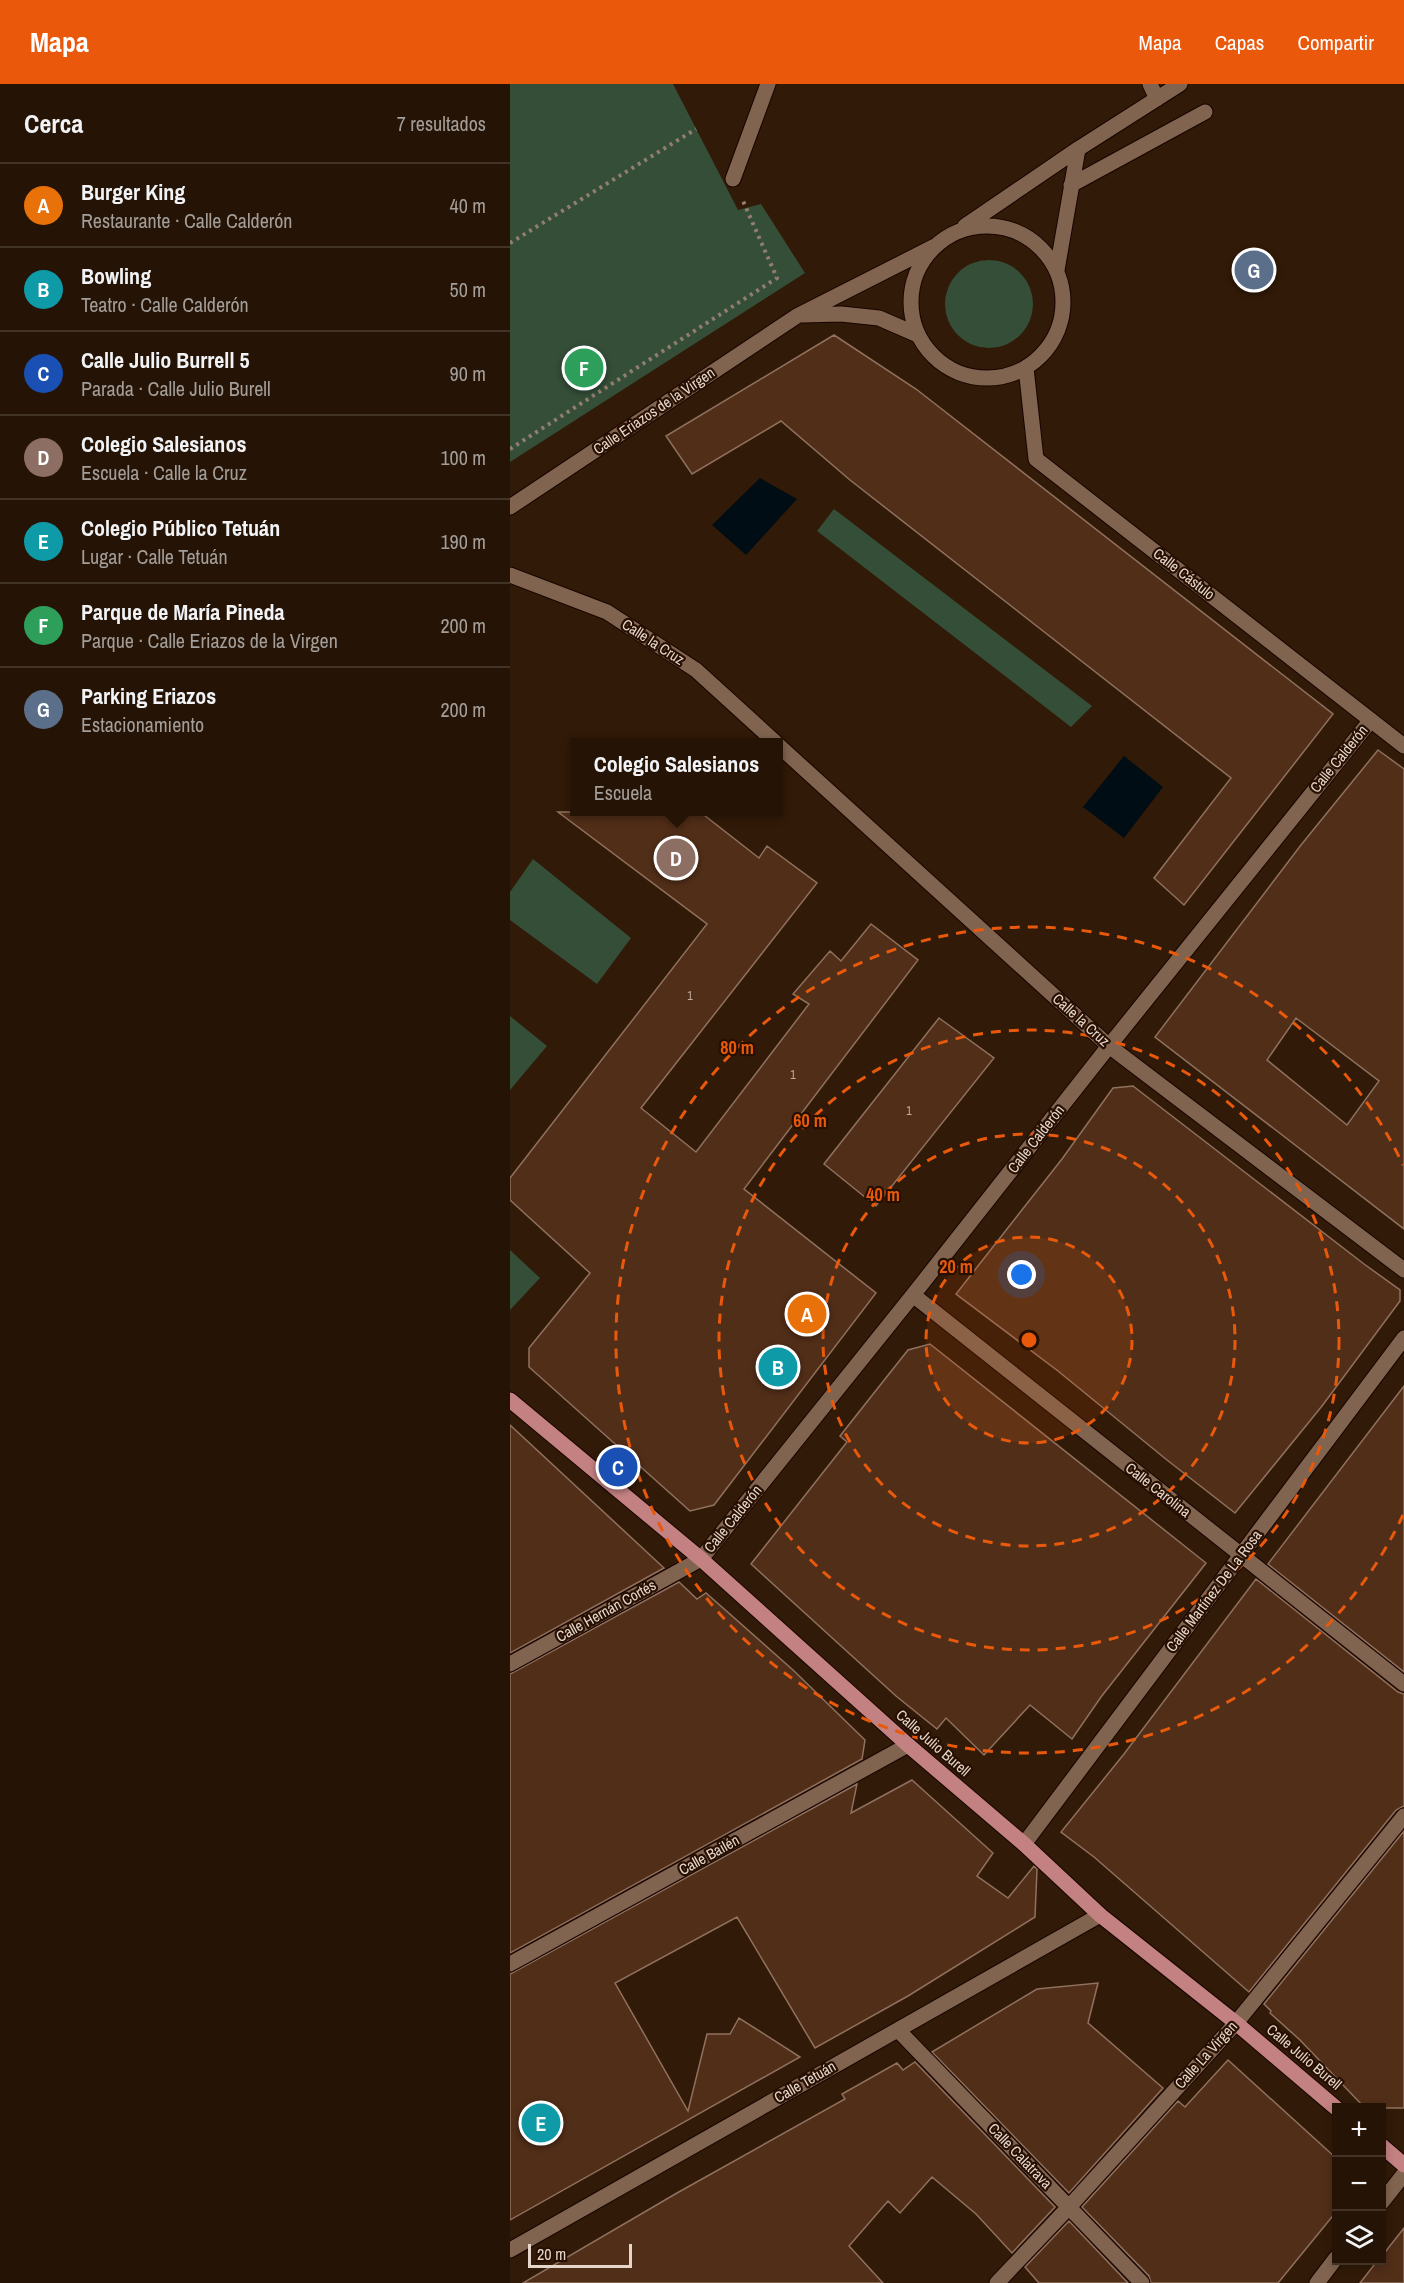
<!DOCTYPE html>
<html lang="es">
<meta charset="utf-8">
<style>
:root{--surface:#251405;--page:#2d1d0f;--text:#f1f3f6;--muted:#a39e9a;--line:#423327;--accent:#ea580c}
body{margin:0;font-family:"Archivo Narrow",sans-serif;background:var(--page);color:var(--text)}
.controls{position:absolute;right:18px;bottom:18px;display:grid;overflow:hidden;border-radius:0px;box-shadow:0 3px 9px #0003}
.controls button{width:54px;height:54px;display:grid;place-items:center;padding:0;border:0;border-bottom:2px solid var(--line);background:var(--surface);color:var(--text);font:30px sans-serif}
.scale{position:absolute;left:18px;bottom:15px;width:104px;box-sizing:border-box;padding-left:6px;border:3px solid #e6d5ca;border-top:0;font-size:16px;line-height:21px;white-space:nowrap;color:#e6d5ca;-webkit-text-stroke:4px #271001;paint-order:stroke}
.you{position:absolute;left:512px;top:1191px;width:21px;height:21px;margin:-15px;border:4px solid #fff;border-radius:50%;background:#1a73e8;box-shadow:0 0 0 9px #1a73e833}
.badge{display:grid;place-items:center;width:39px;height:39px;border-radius:50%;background:var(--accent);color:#fff;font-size:20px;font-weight:700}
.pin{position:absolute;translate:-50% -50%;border:3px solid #fff;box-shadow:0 2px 6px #0006}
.popup{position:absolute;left:60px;top:654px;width:213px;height:78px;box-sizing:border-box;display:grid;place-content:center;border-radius:0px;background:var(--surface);filter:drop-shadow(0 2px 4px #0005);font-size:20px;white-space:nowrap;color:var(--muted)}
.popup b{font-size:22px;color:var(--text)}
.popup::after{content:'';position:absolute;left:50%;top:100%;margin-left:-12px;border:12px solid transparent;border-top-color:var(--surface)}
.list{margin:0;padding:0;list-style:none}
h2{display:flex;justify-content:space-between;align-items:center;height:78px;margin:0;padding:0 24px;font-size:26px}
h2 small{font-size:20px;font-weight:400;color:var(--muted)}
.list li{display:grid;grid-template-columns:39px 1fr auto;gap:18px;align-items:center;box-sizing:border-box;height:84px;padding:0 24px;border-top:2px solid var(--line)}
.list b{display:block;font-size:22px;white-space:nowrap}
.list p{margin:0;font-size:20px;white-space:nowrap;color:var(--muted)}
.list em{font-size:20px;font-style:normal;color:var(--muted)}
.icon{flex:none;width:33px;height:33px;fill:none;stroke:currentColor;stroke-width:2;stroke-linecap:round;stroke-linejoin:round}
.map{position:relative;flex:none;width:894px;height:2199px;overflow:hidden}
header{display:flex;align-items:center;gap:36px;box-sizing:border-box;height:84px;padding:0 30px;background:var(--accent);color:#fff}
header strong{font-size:28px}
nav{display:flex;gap:33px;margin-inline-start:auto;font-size:21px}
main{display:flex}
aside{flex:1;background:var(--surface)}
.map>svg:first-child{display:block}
.green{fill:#344e38}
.water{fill:#000d15}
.building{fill:#512e18;stroke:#90715f;stroke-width:1.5;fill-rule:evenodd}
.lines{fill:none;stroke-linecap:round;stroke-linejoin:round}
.minor-casing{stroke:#180400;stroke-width:17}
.major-casing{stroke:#180400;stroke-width:17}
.path{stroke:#917e6f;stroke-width:4;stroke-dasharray:3 4.5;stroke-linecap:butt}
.minor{stroke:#80644f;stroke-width:15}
.major{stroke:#c48182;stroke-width:15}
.ring{fill:none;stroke:#e8590c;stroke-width:3;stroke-dasharray:10 8}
.labels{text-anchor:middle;stroke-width:4.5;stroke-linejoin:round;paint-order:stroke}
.number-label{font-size:12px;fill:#c1ab9e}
.street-label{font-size:15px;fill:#e6d5ca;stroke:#271001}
.centre{fill:#e8590c;stroke:#271001;stroke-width:3}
.ring-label{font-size:18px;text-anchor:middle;font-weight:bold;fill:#e8590c;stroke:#271001;stroke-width:4.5;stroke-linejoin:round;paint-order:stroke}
</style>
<header>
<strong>Mapa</strong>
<nav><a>Mapa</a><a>Capas</a><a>Compartir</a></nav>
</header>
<main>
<aside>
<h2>Cerca<small>7 resultados</small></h2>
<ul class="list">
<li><span class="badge" style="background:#e8710a">A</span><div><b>Burger King</b><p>Restaurante · Calle Calderón</p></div><em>40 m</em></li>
<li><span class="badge" style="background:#0f9aa8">B</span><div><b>Bowling</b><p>Teatro · Calle Calderón</p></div><em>50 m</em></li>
<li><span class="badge" style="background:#1a4fb4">C</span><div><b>Calle Julio Burrell 5</b><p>Parada · Calle Julio Burell</p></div><em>90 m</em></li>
<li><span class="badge" style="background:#8d6e63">D</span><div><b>Colegio Salesianos</b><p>Escuela · Calle la Cruz</p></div><em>100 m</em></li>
<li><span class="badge" style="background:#0f9aa8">E</span><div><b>Colegio Público Tetuán</b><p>Lugar · Calle Tetuán</p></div><em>190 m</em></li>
<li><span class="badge" style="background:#2e9e5b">F</span><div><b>Parque de María Pineda</b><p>Parque · Calle Eriazos de la Virgen</p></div><em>200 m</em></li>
<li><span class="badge" style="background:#5c6f8a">G</span><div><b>Parking Eriazos</b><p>Estacionamiento</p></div><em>200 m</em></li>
</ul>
</aside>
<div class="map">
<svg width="894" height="2199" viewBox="0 0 894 2199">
<rect width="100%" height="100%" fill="#311a07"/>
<path class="green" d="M 0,0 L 163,0 L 228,126 L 251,120 L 295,189 L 0,378 Z
M435 220a44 44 0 1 1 88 0a44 44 0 1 1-88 0Z
M 324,425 L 582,622 L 561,643 L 307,447 Z
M 23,775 L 121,854 L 87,900 L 0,836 L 0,808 Z
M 0,932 L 37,962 L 0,1006 Z
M 0,1166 L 30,1194 L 0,1226 Z"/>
<path class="water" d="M 250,394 L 287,415 L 236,471 L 202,441 Z
M 614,672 L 653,703 L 614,754 L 573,723 Z"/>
<path class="building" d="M 324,251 L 406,305 L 823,630 L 674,821 L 644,794 L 721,694 L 340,396 L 271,337 L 182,390 L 156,352 Z
M 868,666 L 894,685 L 894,1145 L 645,953 L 791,761 ZM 786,934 L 869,997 L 837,1041 L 757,976 Z
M 48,728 L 190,728 L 249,774 L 257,762 L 307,799 L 131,1024 L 186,1068 L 299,920 L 283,910 L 320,867 L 331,877 L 361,840 L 408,876 L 234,1105 L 366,1209 L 204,1421 L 180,1427 L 19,1283 L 19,1264 L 80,1189 L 0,1116 L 0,1094 L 197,840 Z
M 429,934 L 484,974 L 366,1122 L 314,1080 Z
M 623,1002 L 854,1180 L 890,1206 L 890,1217 L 812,1322 L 725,1429 L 657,1376 L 548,1287 L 446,1210 L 552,1075 L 603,1004 Z
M 420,1260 L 696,1479 L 591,1613 L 562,1655 L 520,1621 L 474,1671 L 436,1634 L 427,1645 L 386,1612 L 241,1480 L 337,1358 L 330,1352 L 398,1266 Z
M 894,1302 L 894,1588 L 758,1480 Z
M 0,1341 L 154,1484 L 0,1569 Z
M 746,1495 L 888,1608 L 894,1610 L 894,1722 L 886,1726 L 739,1908 L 584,1773 L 551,1748 L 614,1670 Z
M 169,1498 L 187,1515 L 196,1509 L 283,1586 L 355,1656 L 352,1675 L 0,1869 L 0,1590 Z
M 402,1696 L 483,1769 L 467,1792 L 498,1814 L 524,1782 L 527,1785 L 525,1833 L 398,1912 L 305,1964 L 227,1833 L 105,1899 L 178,2027 L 197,1950 L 220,1950 L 229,1934 L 290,1973 L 0,2136 L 0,1890 L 347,1700 L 341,1729 Z
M 894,1747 L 894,2024 L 855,2024 L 790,1956 L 760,1929 L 761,1927 L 754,1920 Z
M 588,1899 L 578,1939 L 653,2004 L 559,2109 L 422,1968 L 527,1905 Z
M 718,1976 L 826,2074 L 826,2128 L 768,2199 L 641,2199 L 639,2192 L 572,2123 L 668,2017 L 675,2023 Z
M 405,1978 L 545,2123 L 502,2169 L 466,2130 L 422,2093 L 390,2129 L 378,2117 L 339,2162 L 373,2199 L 13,2199 L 167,2109 L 335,2015 L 332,2010 L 387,1979 L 393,1986 Z
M 559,2137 L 618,2199 L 529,2199 L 515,2183 Z
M 894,2144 L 894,2199 L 850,2199 L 868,2176 L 872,2176 L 872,2172 Z"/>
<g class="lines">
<g class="minor-casing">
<path id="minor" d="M 640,0 L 647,15
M 223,95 L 258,0
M 561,101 L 695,28
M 455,142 L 568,65 L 670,0
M401 218a76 76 0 1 1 152 0a76 76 0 1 1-152 0Z
M 547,186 L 568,65
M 293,231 L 331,230 L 369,234 L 408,251
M 516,284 L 526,375 L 894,662
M 0,423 L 287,232 L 425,162
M 0,491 L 97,528 L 186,586 L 265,658
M 268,661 L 599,962 L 894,1186
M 403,1211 L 894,1600
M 0,1580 L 191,1475 L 403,1211 L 599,962 L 861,636
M 514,1760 L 894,1254
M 0,1880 L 398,1661
M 388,1946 L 632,2199
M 872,2118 L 894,2090
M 0,2166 L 590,1831
M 487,2199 L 559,2123 L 726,1939 L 894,1732
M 807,2199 L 826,2174"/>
</g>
<g class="major-casing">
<path id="major" d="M 0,1316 L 191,1475 L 398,1661 L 514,1760 L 590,1831 L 726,1939 L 826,2024
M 872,2062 L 894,2081"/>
</g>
<path class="path" d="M 0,159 L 186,45
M 0,365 L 267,194 L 233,117"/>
<use href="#minor" class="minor"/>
<use href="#major" class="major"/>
</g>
<circle cx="519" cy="1256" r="103" fill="#e8590c" fill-opacity=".12"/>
<g class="ring">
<circle cx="519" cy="1256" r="103"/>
<circle cx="519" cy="1256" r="206"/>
<circle cx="519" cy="1256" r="310"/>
<path d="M893 1431A413 413 0 1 1 893 1081"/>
</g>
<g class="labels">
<g class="number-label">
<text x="180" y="916">1</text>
<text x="283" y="995">1</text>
<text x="399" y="1031">1</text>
</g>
<g class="street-label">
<text transform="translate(144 327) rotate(-34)" y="5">Calle Eriazos de la Virgen</text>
<text transform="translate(674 490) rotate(38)" y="5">Calle Cástulo</text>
<text transform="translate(143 558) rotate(33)" y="5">Calle la Cruz</text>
<text transform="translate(829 675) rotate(-51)" y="5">Calle Calderón</text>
<text transform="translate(571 936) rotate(42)" y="5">Calle la Cruz</text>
<text transform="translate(526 1055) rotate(-52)" y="5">Calle Calderón</text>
<text transform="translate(648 1406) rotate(38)" y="5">Calle Carolina</text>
<text transform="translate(223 1435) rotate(-51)" y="5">Calle Calderón</text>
<text transform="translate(704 1507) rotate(-53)" y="5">Calle Martínez De La Rosa</text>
<text transform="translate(96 1527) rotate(-29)" y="5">Calle Hernán Cortés</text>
<text transform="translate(423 1659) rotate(41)" y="5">Calle Julio Burell</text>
<text transform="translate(199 1771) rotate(-29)" y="5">Calle Bailén</text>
<text transform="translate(696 1971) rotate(-48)" y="5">Calle La Virgen</text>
<text transform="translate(794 1973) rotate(40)" y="5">Calle Julio Burell</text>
<text transform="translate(295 1998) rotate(-30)" y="5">Calle Tetuán</text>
<text transform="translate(510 2072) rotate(46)" y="5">Calle Calatrava</text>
</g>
</g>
<circle cx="519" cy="1256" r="9" class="centre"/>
<g class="ring-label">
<text x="227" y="970">80 m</text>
<text x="300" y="1043">60 m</text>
<text x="373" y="1117">40 m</text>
<text x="446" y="1189">20 m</text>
</g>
</svg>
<div class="controls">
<button>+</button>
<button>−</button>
<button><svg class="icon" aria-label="layers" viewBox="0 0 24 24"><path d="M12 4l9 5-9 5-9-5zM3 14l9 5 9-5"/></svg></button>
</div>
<div class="scale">20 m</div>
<div class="you"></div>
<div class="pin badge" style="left:297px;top:1230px;background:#e8710a">A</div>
<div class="pin badge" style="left:268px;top:1283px;background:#0f9aa8">B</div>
<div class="pin badge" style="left:108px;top:1383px;background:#1a4fb4">C</div>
<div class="pin badge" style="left:166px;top:774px;background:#8d6e63">D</div>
<div class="popup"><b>Colegio Salesianos</b>Escuela</div>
<div class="pin badge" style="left:31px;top:2039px;background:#0f9aa8">E</div>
<div class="pin badge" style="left:74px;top:284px;background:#2e9e5b">F</div>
<div class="pin badge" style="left:744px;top:186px;background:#5c6f8a">G</div>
</div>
</main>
